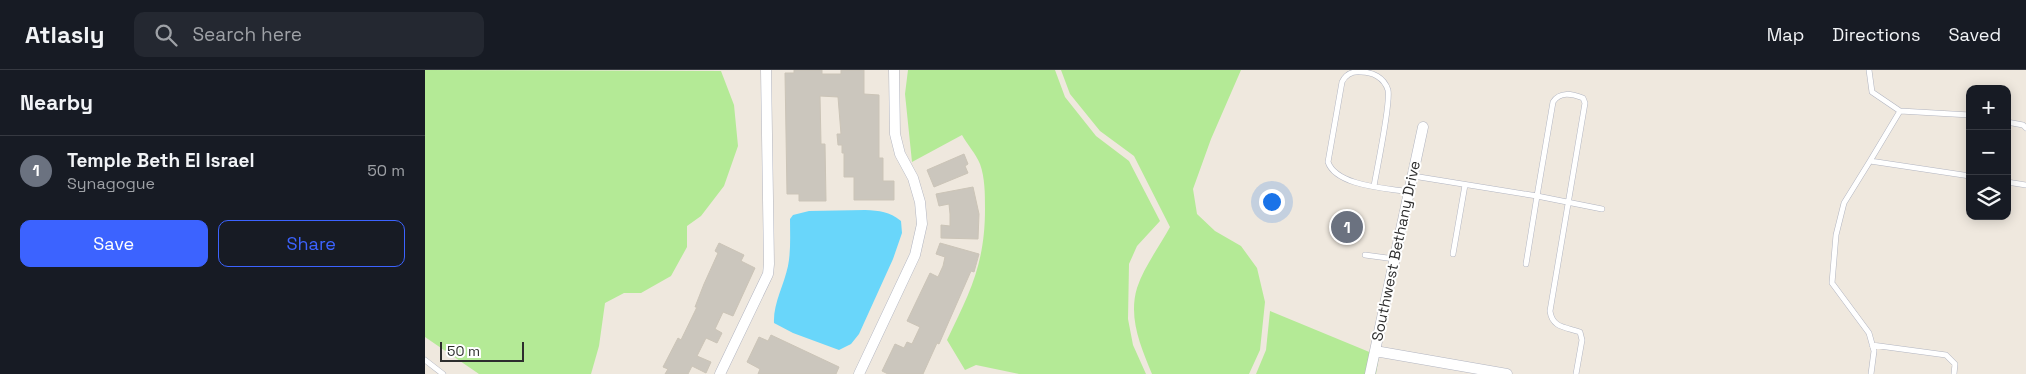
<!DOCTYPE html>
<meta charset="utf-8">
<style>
:root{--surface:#171b24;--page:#242831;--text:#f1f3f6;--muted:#9ea1a6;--line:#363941;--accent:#3c63ff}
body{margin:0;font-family:"Space Grotesk",sans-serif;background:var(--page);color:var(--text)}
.controls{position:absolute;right:15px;top:15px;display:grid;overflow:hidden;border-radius:10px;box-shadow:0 2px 12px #0003}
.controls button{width:45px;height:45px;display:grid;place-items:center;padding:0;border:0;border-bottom:1px solid var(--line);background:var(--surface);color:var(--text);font:25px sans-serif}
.scale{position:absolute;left:15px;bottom:12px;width:84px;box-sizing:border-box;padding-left:5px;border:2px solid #2d2d2d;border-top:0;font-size:14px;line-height:18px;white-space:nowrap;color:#2d2d2d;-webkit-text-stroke:4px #fff;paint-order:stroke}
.you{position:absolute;left:846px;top:131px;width:18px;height:18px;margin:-12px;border:4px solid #fff;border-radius:50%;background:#1a73e8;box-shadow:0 0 0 8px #1a73e833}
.badge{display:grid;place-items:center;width:32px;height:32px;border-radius:50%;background:var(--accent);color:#fff;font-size:16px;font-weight:700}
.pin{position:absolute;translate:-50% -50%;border:2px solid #fff;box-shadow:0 1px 5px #0006}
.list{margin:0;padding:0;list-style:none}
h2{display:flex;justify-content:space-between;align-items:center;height:65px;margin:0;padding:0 20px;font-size:21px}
h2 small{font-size:16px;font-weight:400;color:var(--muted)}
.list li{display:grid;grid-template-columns:32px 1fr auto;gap:15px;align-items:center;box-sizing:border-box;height:70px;padding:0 20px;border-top:1px solid var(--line)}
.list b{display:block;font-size:19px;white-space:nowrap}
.list p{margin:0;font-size:16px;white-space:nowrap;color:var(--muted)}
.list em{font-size:16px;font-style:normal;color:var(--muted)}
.actions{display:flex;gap:10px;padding:15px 20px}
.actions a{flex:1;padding:11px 0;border:1px solid var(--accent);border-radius:10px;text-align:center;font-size:18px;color:var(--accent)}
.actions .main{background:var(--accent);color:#fff}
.icon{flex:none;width:28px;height:28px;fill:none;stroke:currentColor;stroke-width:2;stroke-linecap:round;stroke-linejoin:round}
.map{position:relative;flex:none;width:1601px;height:304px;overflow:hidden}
header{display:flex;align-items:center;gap:30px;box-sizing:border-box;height:70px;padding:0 25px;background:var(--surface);border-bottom:1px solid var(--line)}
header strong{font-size:24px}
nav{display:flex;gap:28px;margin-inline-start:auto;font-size:18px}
.search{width:350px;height:45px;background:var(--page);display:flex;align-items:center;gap:12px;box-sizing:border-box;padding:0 18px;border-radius:10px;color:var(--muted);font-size:19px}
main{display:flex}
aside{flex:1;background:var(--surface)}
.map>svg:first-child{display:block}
.green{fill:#b4ea96}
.water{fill:#69d6fa}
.building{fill:#cbc6bd;stroke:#cbc4b7}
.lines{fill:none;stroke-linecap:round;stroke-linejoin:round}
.lane-casing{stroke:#b2b5c1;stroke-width:6}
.street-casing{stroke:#b2b5c1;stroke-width:11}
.lane{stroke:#fff;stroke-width:5}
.street{stroke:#fff;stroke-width:10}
.labels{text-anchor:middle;stroke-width:4;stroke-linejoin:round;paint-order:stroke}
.street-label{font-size:15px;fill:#2d2d2d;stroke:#fff}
</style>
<header>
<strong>Atlasly</strong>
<div class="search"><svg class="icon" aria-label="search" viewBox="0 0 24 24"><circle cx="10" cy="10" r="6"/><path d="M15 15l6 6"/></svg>Search here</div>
<nav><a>Map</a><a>Directions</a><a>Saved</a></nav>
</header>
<main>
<aside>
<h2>Nearby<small></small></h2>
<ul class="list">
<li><span class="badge" style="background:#6b7280">1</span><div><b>Temple Beth El Israel</b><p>Synagogue</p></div><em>50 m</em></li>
</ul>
<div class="actions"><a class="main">Save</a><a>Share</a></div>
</aside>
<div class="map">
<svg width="1601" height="304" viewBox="0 0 1601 304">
<rect width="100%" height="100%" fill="#efe8de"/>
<path class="green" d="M 0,0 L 296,1 L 309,35 L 313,76 L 299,116 L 276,146 L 262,156 L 262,177 L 246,206 L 216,223 L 199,223 L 180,233 L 174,276 L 166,304 L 54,304 L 0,267 Z
M 483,0 L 630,0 L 640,27 L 671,66 L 704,91 L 735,151 L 712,176 L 704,194 L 703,249 L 708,275 L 721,304 L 594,304 L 551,295 L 540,300 L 522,270 C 545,222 560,194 560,139 C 560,124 560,108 555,94 C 551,84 542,74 537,65 L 487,92 L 480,24 Z
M 636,0 L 816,0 L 786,69 L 768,119 L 772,144 L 790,161 L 816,176 L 832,198 L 840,232 L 835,280 L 824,304 L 727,304 C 716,277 703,248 712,218 C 719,197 734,177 745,157 L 709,86 L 675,61 L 645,24 Z
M 845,241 L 954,286 L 951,304 L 831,304 L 841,280 Z"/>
<path class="water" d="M 440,140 C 455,141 464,141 476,151 L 477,163 L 468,189 L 434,264 L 426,274 L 414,280 L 368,263 L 349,253 C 348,234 359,215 363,196 C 366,181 365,164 365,149 L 368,145 L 384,141 Z"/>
<path class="building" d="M 369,0 L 397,0 L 397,4 L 416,4 L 416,0 L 439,0 L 439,24 L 454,25 L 454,88 L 458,88 L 458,111 L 469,111 L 469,130 L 429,130 L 429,107 L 419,107 L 419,83 L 417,83 L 417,75 L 413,75 L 412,64 L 416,64 L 413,27 L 395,26 L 396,74 L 400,74 L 401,131 L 374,131 L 374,124 L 362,124 L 360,3 L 369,3 Z
M 539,84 L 543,94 L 540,96 L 543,103 L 509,117 L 502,100 Z
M 548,117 L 554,144 L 553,169 L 516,168 L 516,155 L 525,156 L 525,144 L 524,134 L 514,136 L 511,124 Z
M 294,173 L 319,185 L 316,191 L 330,198 L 308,246 L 298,242 L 290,259 L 297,263 L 292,273 L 281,268 L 272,286 L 286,292 L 281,303 L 267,296 L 263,304 L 240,304 L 243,299 L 238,297 L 253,268 L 256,270 L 272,237 L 270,237 L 279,214 L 293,183 L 290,181 Z
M 515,173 L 554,184 L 549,202 L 546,201 L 514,274 L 512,273 L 498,304 L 463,304 L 457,301 L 470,274 L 479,278 L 482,272 L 487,274 L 495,257 L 482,251 L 505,203 L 513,207 L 518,196 L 520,187 L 511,184 Z
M 346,265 L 414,297 L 411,304 L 333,304 L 335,299 L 322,292 L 334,267 L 343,271 Z"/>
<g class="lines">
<g class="lane-casing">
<path id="lane" d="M 1444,0 L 1447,22 L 1475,41
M 1582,52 L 1598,55 L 1601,58
M 1445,91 L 1475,41 L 1545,45
M 988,106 L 1112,126 L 1128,32 C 1135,21 1147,24 1158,28 L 1160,33 L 1125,241 C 1127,258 1141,257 1155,262 L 1157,270 L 1151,304
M 1582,112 L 1601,115
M 949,116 C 952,98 966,33 963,20 C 959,7 947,2 936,2 C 927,1 921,4 917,12 L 903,92 C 911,116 961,118 984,122
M 1028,184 L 1040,115
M 940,185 L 970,189
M 1101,194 L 1112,126 L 1177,139
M 1447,275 L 1521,285 L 1530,294 L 1529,304
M 0,290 L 18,304
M 1446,304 L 1449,281 L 1444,263 L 1407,213 L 1411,165 L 1419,133 L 1445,91 L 1545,106"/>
</g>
<g class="street-casing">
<path id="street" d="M 950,281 L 1082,304
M 295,304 L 343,204 L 344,194 L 341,0
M 434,304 L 490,185 L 497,154 L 495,132 L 488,108 L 475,84 L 470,64 L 469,0
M 945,304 L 998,57"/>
</g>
<use href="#lane" class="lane"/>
<use href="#street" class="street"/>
</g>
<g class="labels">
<g class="street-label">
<text transform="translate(971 181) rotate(-78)" y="5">Southwest Bethany Drive</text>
</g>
</g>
</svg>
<div class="controls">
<button>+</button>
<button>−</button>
<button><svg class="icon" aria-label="layers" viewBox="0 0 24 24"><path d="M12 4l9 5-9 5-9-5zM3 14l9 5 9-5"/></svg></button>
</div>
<div class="scale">50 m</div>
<div class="you"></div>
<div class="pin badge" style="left:922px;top:157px;background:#6b7280">1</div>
</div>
</main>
